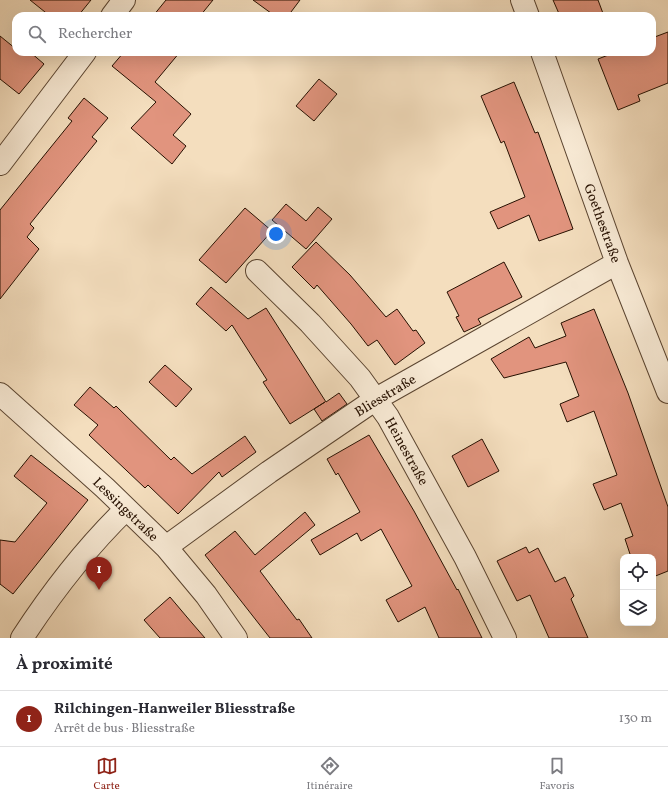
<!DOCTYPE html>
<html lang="fr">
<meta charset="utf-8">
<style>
:root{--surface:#fff;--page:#f7f7f7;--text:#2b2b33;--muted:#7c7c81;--line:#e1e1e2;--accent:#8f2418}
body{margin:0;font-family:Vollkorn,serif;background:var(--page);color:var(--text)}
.controls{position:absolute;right:12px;bottom:12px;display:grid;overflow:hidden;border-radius:8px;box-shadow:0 4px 16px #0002}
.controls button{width:36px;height:36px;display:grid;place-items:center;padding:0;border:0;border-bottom:1px solid var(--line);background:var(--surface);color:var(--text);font:20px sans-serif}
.you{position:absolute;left:276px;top:234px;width:14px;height:14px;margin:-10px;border:3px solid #fff;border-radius:50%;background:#1a73e8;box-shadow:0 0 0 6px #1a73e833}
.badge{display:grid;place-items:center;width:26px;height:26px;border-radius:50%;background:var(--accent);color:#fff;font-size:13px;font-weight:700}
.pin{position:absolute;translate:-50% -33px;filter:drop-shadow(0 1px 2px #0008)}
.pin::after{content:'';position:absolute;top:21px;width:14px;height:12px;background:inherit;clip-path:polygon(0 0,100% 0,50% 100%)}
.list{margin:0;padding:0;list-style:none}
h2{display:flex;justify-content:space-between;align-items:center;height:52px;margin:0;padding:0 16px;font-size:17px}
h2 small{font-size:13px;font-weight:400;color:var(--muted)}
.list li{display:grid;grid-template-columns:26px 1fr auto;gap:12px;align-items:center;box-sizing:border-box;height:56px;padding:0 16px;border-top:1px solid var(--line)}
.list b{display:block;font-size:15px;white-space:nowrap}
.list p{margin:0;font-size:13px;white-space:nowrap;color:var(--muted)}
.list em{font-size:13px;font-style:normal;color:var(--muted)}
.icon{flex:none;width:22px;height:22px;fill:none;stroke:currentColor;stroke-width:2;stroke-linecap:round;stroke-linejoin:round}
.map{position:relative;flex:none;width:668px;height:638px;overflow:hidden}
.search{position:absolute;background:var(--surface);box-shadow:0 4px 16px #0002;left:12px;right:12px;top:12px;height:44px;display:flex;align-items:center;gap:10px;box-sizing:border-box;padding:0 14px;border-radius:12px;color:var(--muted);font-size:15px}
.sheet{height:108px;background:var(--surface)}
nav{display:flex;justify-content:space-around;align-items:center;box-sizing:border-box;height:56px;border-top:1px solid var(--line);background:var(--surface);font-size:11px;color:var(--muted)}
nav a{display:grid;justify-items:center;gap:2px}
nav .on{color:var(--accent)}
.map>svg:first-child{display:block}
.building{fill:#e1947e;stroke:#261001}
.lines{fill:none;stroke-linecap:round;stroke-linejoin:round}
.minor-casing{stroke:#5a4430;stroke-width:24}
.minor{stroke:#f8ead5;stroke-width:22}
.labels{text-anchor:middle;stroke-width:3;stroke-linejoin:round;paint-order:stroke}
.street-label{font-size:14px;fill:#261001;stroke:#f8ead5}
</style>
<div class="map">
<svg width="668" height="638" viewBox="0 0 668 638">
<rect width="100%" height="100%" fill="#f4debe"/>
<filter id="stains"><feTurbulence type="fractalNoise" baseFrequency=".005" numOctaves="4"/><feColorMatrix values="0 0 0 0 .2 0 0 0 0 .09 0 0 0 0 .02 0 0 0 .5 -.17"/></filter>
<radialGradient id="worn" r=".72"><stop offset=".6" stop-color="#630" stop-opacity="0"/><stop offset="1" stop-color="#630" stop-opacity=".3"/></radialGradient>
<path class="building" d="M 30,0 L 91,0 L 78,16 L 50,16 Z
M 166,0 L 213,0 L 200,16 L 153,16 Z
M 253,0 L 300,0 L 288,16 L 275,16 Z
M 553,0 L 598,0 L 604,16 L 560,16 Z
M 668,32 L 668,83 L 638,95 L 640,101 L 618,110 L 598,59 L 616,52 L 652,52 L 652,38 Z
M 0,36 L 16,49 L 16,52 L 30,52 L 44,64 L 19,94 L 0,79 Z
M 124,52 L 180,52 L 155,82 L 191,114 L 173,135 L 186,146 L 172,164 L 131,128 L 156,102 L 112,66 Z
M 319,79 L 337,94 L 314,121 L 296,106 Z
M 514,82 L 535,133 L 538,132 L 573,229 L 539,241 L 529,215 L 498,229 L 490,212 L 525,197 L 504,141 L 501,143 L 481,96 Z
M 84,98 L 108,118 L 92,137 L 97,141 L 30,224 L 34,228 L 27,237 L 39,249 L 0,299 L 0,210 L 72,121 L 68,118 Z
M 286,204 L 306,221 L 318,207 L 332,219 L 306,249 L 272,220 Z
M 245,208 L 272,231 L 226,283 L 199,260 Z
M 316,242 L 350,275 L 386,317 L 397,309 L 413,331 L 416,330 L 425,343 L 395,365 L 377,340 L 368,346 L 351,324 L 317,285 L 314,289 L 292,267 Z
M 504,262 L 522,297 L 478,319 L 481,324 L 464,332 L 456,317 L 459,316 L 447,292 Z
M 211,287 L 248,319 L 266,308 L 326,402 L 339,393 L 347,404 L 322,421 L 314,409 L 325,402 L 290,424 L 263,382 L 267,380 L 232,325 L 226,331 L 196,304 Z
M 594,309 L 628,393 L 668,507 L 668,571 L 653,577 L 653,557 L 631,557 L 625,539 L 633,536 L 621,503 L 604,510 L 593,484 L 617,475 L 594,411 L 567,422 L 560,404 L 579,396 L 566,362 L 504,378 L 491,359 L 529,337 L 535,348 L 566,336 L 561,323 Z
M 165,365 L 192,389 L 176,407 L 149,382 Z
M 90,387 L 114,408 L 116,406 L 171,460 L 174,457 L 192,474 L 245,436 L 256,452 L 222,477 L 219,472 L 178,514 L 148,485 L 145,488 L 89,435 L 98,425 L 74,405 Z
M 369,435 L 414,511 L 457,590 L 458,589 L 482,638 L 439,638 L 425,607 L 398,622 L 386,600 L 412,586 L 381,529 L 361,541 L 357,533 L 320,555 L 311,540 L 360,512 L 338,473 L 336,475 L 327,459 Z
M 482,439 L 499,471 L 468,487 L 452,456 Z
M 31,455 L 88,500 L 13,594 L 0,584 L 0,540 L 15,542 L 47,503 L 14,476 Z
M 305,512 L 315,525 L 260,571 L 297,620 L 299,619 L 312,638 L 270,638 L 205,555 L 235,531 L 255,555 Z
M 526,547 L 529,553 L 538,548 L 555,582 L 565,577 L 574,596 L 571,599 L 588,638 L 549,638 L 530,595 L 517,601 L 497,561 Z
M 170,597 L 192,623 L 205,638 L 160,638 L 144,620 Z"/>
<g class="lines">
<g class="minor-casing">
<path id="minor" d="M 522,0 L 528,16
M 112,16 L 124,0
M 542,52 L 617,263 L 668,392
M 0,164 L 85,52
M 257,271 L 310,323 L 360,378 L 388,417 L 465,557 L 505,638
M 0,394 L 105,488 L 166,547 L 206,595 L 236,638
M 166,547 L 269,472 L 376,399 L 617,263
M 22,638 C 52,592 87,547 126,509"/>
</g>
<use href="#minor" class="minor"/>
</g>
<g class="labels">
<g class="street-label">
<text transform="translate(603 223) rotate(70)" y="5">Goethestraße</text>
<text transform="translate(385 395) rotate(-31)" y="5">Bliesstraße</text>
<text transform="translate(407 451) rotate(61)" y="5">Heinestraße</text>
<text transform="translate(126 509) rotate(44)" y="5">Lessingstraße</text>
</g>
</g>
<rect width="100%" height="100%" filter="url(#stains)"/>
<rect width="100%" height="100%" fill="url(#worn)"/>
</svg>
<div class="controls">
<button><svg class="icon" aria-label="locate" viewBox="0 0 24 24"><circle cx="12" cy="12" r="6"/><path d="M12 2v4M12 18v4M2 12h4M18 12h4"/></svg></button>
<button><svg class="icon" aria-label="layers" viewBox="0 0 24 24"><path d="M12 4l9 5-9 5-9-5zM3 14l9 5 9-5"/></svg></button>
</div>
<div class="you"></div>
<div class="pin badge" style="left:99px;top:590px">1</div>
<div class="search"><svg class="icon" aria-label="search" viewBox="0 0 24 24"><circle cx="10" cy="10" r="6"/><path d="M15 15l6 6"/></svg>Rechercher</div>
</div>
<section class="sheet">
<h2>À proximité<small></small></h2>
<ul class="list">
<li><span class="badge">1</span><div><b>Rilchingen-Hanweiler Bliesstraße</b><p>Arrêt de bus · Bliesstraße</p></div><em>130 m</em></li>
</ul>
</section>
<nav>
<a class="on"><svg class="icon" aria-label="map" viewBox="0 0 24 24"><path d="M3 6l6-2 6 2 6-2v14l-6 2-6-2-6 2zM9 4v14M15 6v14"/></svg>Carte</a>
<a><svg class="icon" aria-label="directions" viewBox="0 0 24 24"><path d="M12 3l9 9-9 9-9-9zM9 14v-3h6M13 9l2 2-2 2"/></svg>Itinéraire</a>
<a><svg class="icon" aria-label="saved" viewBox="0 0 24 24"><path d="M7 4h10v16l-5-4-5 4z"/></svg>Favoris</a>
</nav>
